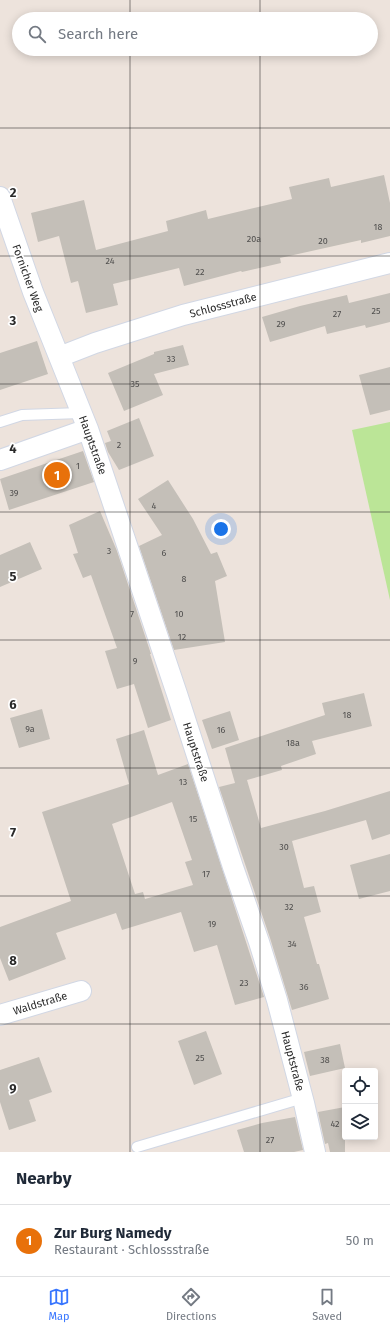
<!DOCTYPE html>
<meta charset="utf-8">
<style>
:root{--surface:#fff;--page:#f2f2f3;--text:#1f2937;--muted:#747a83;--line:#e0e1e3;--accent:#3775ff}
body{margin:0;font-family:"Fira Sans",sans-serif;background:var(--page);color:var(--text)}
.controls{position:absolute;right:12px;bottom:12px;display:grid;overflow:hidden;border-radius:4px;box-shadow:0 2px 10px #0003}
.controls button{width:36px;height:36px;display:grid;place-items:center;padding:0;border:0;border-bottom:1px solid var(--line);background:var(--surface);color:var(--text);font:20px sans-serif}
.you{position:absolute;left:221px;top:529px;width:14px;height:14px;margin:-10px;border:3px solid #fff;border-radius:50%;background:#1a73e8;box-shadow:0 0 0 6px #1a73e833}
.badge{display:grid;place-items:center;width:26px;height:26px;border-radius:50%;background:var(--accent);color:#fff;font-size:13px;font-weight:700}
.pin{position:absolute;translate:-50% -50%;border:2px solid #fff;box-shadow:0 1px 4px #0006}
.list{margin:0;padding:0;list-style:none}
h2{display:flex;justify-content:space-between;align-items:center;height:52px;margin:0;padding:0 16px;font-size:17px}
h2 small{font-size:13px;font-weight:400;color:var(--muted)}
.list li{display:grid;grid-template-columns:26px 1fr auto;gap:12px;align-items:center;box-sizing:border-box;height:72px;padding:0 16px;border-top:1px solid var(--line)}
.list b{display:block;font-size:15px;white-space:nowrap}
.list p{margin:0;font-size:13px;white-space:nowrap;color:var(--muted)}
.list em{font-size:13px;font-style:normal;color:var(--muted)}
.icon{flex:none;width:22px;height:22px;fill:none;stroke:currentColor;stroke-width:2;stroke-linecap:round;stroke-linejoin:round}
.map{position:relative;flex:none;width:390px;height:1152px;overflow:hidden}
.search{position:absolute;background:var(--surface);box-shadow:0 2px 10px #0003;left:12px;right:12px;top:12px;height:44px;display:flex;align-items:center;gap:10px;box-sizing:border-box;padding:0 14px;border-radius:22px;color:var(--muted);font-size:15px}
.sheet{height:124px;background:var(--surface)}
nav{display:flex;justify-content:space-around;align-items:center;box-sizing:border-box;height:56px;border-top:1px solid var(--line);background:var(--surface);font-size:11px;color:var(--muted)}
nav a{display:grid;justify-items:center;gap:2px}
nav .on{color:var(--accent)}
.map>svg:first-child{display:block}
.green{fill:#bbe597}
.building{fill:#c4bfb8;fill-rule:evenodd}
.lines{fill:none;stroke-linecap:round;stroke-linejoin:round}
.lane-casing{stroke:#d1d7e4;stroke-width:12}
.street-casing{stroke:#d1d7e4;stroke-width:22}
.lane{stroke:#fff;stroke-width:10}
.street{stroke:#fff;stroke-width:20}
.grid{fill:none;stroke:#2a2a2a;stroke-width:1;stroke-opacity:0.55}
.labels{text-anchor:middle;stroke-width:3.5;stroke-linejoin:round;paint-order:stroke}
.number-label{font-size:9px;fill:#504f4e}
.street-label{font-size:11px;fill:#2a2a2a;stroke:#fff}
.grid-label{font-size:13px;text-anchor:middle;font-weight:bold;fill:#2a2a2a;stroke:#fff;stroke-width:3.5;stroke-linejoin:round;paint-order:stroke}
</style>
<div class="map">
<svg width="390" height="1152" viewBox="0 0 390 1152">
<rect width="100%" height="100%" fill="#ede3dc"/>
<path class="green" d="M 390,422 L 390,600 L 352,430 Z"/>
<path class="building" d="M 384,175 L 390,203 L 390,236 L 361,243 L 361,240 L 280,258 L 281,263 L 242,272 L 241,271 L 184,286 L 179,268 L 113,284 L 118,305 L 86,313 L 78,281 L 71,283 L 59,236 L 38,242 L 31,213 L 84,200 L 96,250 L 168,231 L 166,221 L 206,210 L 208,219 L 292,199 L 289,187 L 329,178 L 331,187 Z
M 390,293 L 390,322 L 366,328 L 365,325 L 327,334 L 325,326 L 270,342 L 262,317 L 300,306 L 347,295 L 349,303 Z
M 37,341 L 48,374 L 0,390 L 0,353 Z
M 183,345 L 189,365 L 154,374 L 163,395 L 124,411 L 108,373 L 154,354 L 154,352 Z
M 390,367 L 390,410 L 370,415 L 359,375 Z
M 139,418 L 154,456 L 119,470 L 108,452 L 105,443 L 111,441 L 107,431 Z
M 83,451 L 94,482 L 9,510 L 0,479 Z
M 168,480 L 193,519 L 211,554 L 217,552 L 227,576 L 215,581 L 225,642 L 174,650 L 139,546 L 162,535 L 138,499 Z
M 100,511 L 117,551 L 151,654 L 150,654 L 171,720 L 148,728 L 134,684 L 117,689 L 105,651 L 117,648 L 91,575 L 83,578 L 73,554 L 78,553 L 69,525 Z
M 30,542 L 42,569 L 0,587 L 0,555 Z
M 364,693 L 372,726 L 312,741 L 316,754 L 281,766 L 282,770 L 247,780 L 261,828 L 325,811 L 390,791 L 390,834 L 372,840 L 366,820 L 292,841 L 304,888 L 314,886 L 321,912 L 304,917 L 317,964 L 319,964 L 329,999 L 292,1010 L 270,938 L 219,787 L 235,783 L 225,748 L 325,715 L 322,703 Z
M 42,709 L 50,739 L 19,748 L 10,718 Z
M 230,711 L 239,740 L 212,749 L 202,720 Z
M 144,730 L 158,775 L 188,764 L 264,997 L 235,1005 L 217,945 L 194,952 L 181,912 L 122,930 L 116,913 L 56,933 L 66,959 L 9,981 L 0,958 L 0,927 L 71,901 L 42,812 L 129,784 L 116,739 ZM 172,802 L 192,860 L 185,862 L 193,885 L 145,899 L 143,892 L 135,894 L 112,824 Z
M 390,854 L 390,891 L 359,899 L 350,865 Z
M 206,1031 L 222,1074 L 194,1085 L 178,1041 Z
M 340,1044 L 345,1068 L 310,1076 L 304,1052 Z
M 39,1057 L 52,1092 L 29,1100 L 36,1121 L 9,1130 L 0,1102 L 0,1070 Z
M 345,1107 L 345,1152 L 330,1152 L 328,1143 L 325,1144 L 318,1112 Z
M 295,1117 L 303,1150 L 294,1152 L 244,1152 L 237,1130 L 262,1123 Z"/>
<g class="lines">
<g class="lane-casing">
<path id="lane" d="M 0,422 L 22,415 L 81,413
M 137,1147 L 303,1098"/>
</g>
<g class="street-casing">
<path id="street" d="M 0,197 L 33,292 L 88,429 L 177,694 L 233,867 L 259,942 L 277,1000 L 304,1103 L 315,1152
M 59,357 L 95,343 L 183,315 L 390,263
M 0,460 L 88,429
M 0,1015 L 81,991"/>
</g>
<use href="#lane" class="lane"/>
<use href="#street" class="street"/>
</g>
<path class="grid" d="M 130,0 L 130,19M 260,0 L 260,19M 130,49 L 130,1152M 260,49 L 260,1152M 0,128 L 390,128M 0,256 L 390,256M 0,384 L 390,384M 0,512 L 390,512M 0,640 L 390,640M 0,768 L 390,768M 0,896 L 390,896M 0,1024 L 390,1024"/>
<g class="labels">
<g class="number-label">
<text x="378" y="230">18</text>
<text x="254" y="242">20a</text>
<text x="323" y="244">20</text>
<text x="110" y="264">24</text>
<text x="200" y="275">22</text>
<text x="376" y="314">25</text>
<text x="337" y="317">27</text>
<text x="281" y="327">29</text>
<text x="171" y="362">33</text>
<text x="135" y="387">35</text>
<text x="119" y="448">2</text>
<text x="78" y="469">1</text>
<text x="14" y="496">39</text>
<text x="154" y="509">4</text>
<text x="109" y="554">3</text>
<text x="164" y="556">6</text>
<text x="184" y="582">8</text>
<text x="132" y="617">7</text>
<text x="179" y="617">10</text>
<text x="182" y="640">12</text>
<text x="135" y="664">9</text>
<text x="347" y="718">18</text>
<text x="30" y="732">9a</text>
<text x="221" y="733">16</text>
<text x="293" y="746">18a</text>
<text x="183" y="785">13</text>
<text x="193" y="822">15</text>
<text x="284" y="850">30</text>
<text x="206" y="877">17</text>
<text x="289" y="910">32</text>
<text x="212" y="927">19</text>
<text x="292" y="947">34</text>
<text x="244" y="986">23</text>
<text x="304" y="990">36</text>
<text x="200" y="1061">25</text>
<text x="325" y="1063">38</text>
<text x="335" y="1127">42</text>
<text x="270" y="1143">27</text>
</g>
<g class="street-label">
<text transform="translate(28 278) rotate(70)" y="4">Fornicher Weg</text>
<text transform="translate(223 305) rotate(-15)" y="4">Schlossstraße</text>
<text transform="translate(93 445) rotate(70)" y="4">Hauptstraße</text>
<text transform="translate(196 752) rotate(72)" y="4">Hauptstraße</text>
<text transform="translate(40 1003) rotate(-17)" y="4">Waldstraße</text>
<text transform="translate(293 1061) rotate(75)" y="4">Hauptstraße</text>
</g>
</g>
<g class="grid-label">
<text x="13" y="197">2</text>
<text x="13" y="325">3</text>
<text x="13" y="453">4</text>
<text x="13" y="581">5</text>
<text x="13" y="709">6</text>
<text x="13" y="837">7</text>
<text x="13" y="965">8</text>
<text x="13" y="1093">9</text>
</g>
</svg>
<div class="controls">
<button><svg class="icon" aria-label="locate" viewBox="0 0 24 24"><circle cx="12" cy="12" r="6"/><path d="M12 2v4M12 18v4M2 12h4M18 12h4"/></svg></button>
<button><svg class="icon" aria-label="layers" viewBox="0 0 24 24"><path d="M12 4l9 5-9 5-9-5zM3 14l9 5 9-5"/></svg></button>
</div>
<div class="you"></div>
<div class="pin badge" style="left:57px;top:475px;background:#e8710a">1</div>
<div class="search"><svg class="icon" aria-label="search" viewBox="0 0 24 24"><circle cx="10" cy="10" r="6"/><path d="M15 15l6 6"/></svg>Search here</div>
</div>
<section class="sheet">
<h2>Nearby<small></small></h2>
<ul class="list">
<li><span class="badge" style="background:#e8710a">1</span><div><b>Zur Burg Namedy</b><p>Restaurant · Schlossstraße</p></div><em>50 m</em></li>
</ul>
</section>
<nav>
<a class="on"><svg class="icon" aria-label="map" viewBox="0 0 24 24"><path d="M3 6l6-2 6 2 6-2v14l-6 2-6-2-6 2zM9 4v14M15 6v14"/></svg>Map</a>
<a><svg class="icon" aria-label="directions" viewBox="0 0 24 24"><path d="M12 3l9 9-9 9-9-9zM9 14v-3h6M13 9l2 2-2 2"/></svg>Directions</a>
<a><svg class="icon" aria-label="saved" viewBox="0 0 24 24"><path d="M7 4h10v16l-5-4-5 4z"/></svg>Saved</a>
</nav>
